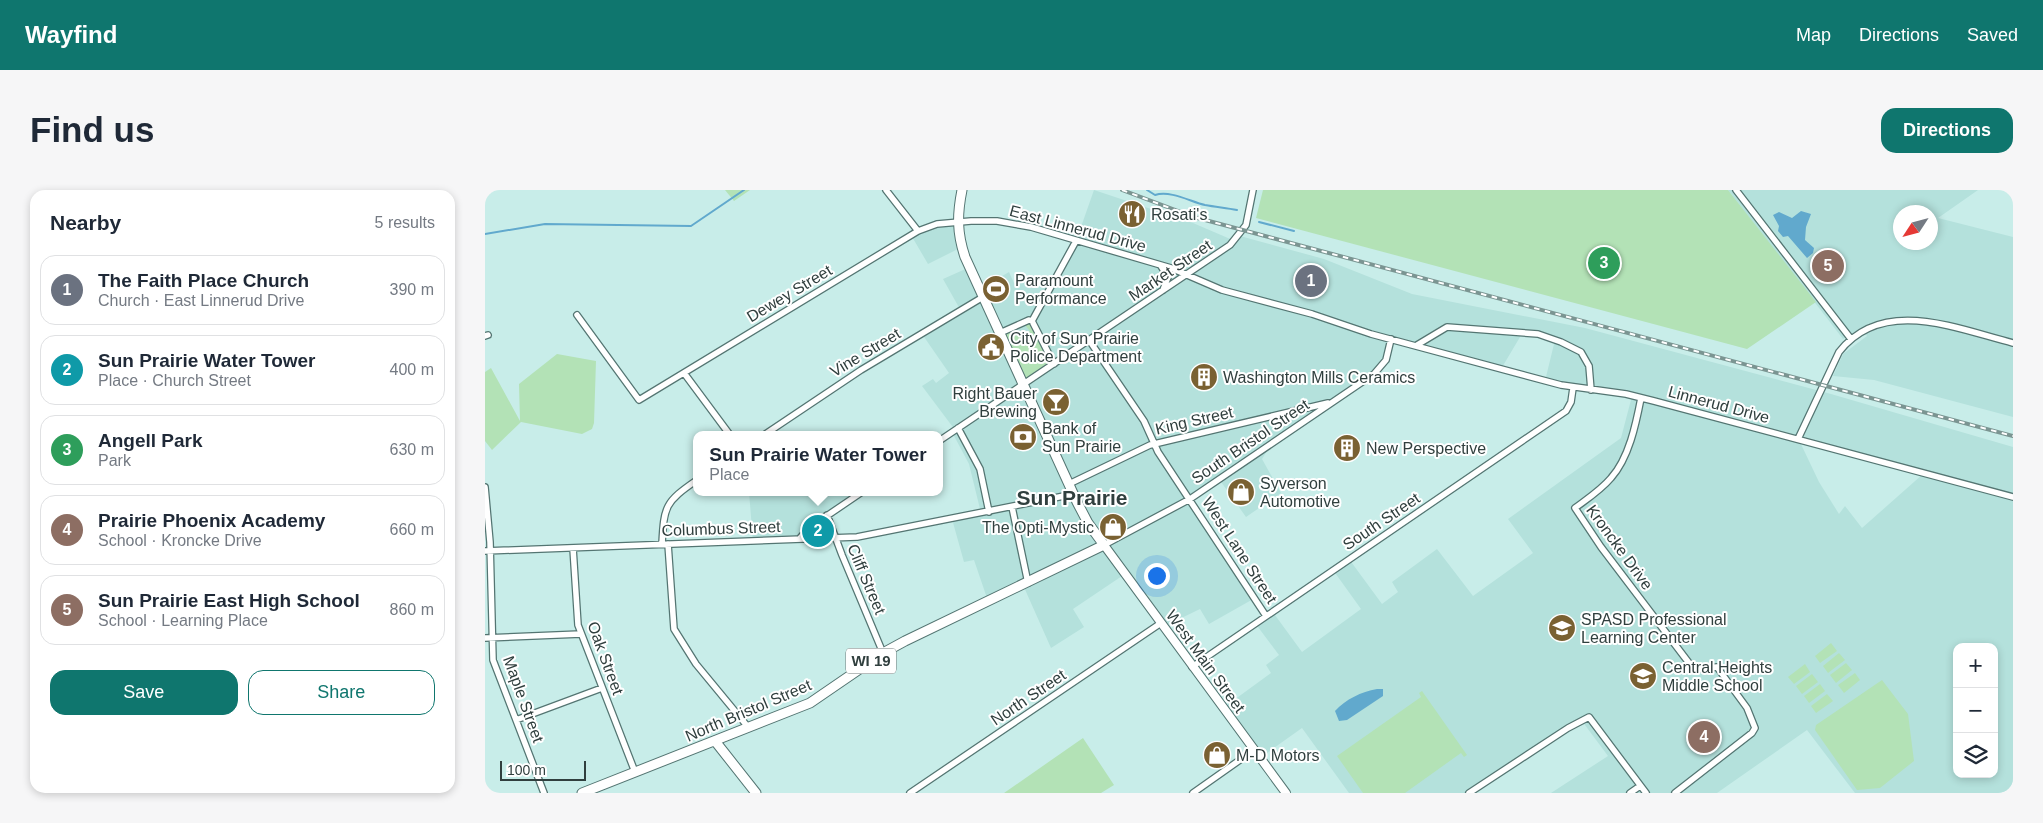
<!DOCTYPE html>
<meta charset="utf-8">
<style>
:root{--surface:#fff;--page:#f6f6f7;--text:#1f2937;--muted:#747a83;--line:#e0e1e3;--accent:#0f766e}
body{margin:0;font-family:Arial,sans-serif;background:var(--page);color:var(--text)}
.controls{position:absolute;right:15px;bottom:15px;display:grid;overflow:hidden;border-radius:10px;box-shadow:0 2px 8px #0003}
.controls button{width:45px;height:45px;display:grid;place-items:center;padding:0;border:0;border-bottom:1px solid var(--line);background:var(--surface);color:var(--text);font:25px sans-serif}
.compass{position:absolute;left:1408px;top:15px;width:45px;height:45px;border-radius:50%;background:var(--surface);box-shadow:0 2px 8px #0003;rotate:234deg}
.scale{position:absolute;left:15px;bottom:12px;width:86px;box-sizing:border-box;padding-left:5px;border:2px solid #303f3e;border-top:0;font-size:14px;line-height:18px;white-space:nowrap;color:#303f3e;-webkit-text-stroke:4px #fff;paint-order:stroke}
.you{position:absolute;left:671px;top:385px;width:18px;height:18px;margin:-12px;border:4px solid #fff;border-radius:50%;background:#1a73e8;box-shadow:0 0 0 8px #1a73e833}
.badge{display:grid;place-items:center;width:32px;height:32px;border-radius:50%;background:var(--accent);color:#fff;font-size:16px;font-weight:700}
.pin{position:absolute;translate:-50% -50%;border:2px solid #fff;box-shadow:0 1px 5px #0006}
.popup{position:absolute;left:208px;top:241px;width:250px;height:65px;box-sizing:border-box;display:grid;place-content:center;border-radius:10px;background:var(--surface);filter:drop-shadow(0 1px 4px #0005);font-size:16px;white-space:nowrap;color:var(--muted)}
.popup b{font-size:19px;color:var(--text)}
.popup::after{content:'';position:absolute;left:50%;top:100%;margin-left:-10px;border:10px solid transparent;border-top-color:var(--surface)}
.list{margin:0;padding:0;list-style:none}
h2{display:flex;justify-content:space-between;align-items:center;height:65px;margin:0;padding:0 20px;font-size:21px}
h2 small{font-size:16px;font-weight:400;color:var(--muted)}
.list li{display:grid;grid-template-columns:32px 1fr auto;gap:15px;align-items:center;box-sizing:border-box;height:70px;margin:0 10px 10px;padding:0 10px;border:1px solid var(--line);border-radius:15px}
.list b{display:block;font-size:19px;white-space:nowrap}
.list p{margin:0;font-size:16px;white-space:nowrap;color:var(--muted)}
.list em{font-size:16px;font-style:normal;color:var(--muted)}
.actions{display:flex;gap:10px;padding:15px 20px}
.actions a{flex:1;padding:11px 0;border:1px solid var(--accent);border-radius:15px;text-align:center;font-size:18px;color:var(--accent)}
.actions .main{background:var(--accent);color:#fff}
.icon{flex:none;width:28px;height:28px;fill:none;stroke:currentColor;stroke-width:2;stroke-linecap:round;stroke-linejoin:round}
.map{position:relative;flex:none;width:1528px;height:603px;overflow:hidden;border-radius:15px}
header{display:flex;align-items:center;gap:30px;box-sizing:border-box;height:70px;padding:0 25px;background:var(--accent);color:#fff}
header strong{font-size:24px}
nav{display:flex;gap:28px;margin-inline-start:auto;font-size:18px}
.intro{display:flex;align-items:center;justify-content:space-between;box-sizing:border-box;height:120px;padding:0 30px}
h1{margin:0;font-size:35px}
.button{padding:12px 22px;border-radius:15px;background:var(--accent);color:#fff;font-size:18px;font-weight:700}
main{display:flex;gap:30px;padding:0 30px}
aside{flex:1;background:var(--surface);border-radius:15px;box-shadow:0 2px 8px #0003}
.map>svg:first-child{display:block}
.built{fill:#b4e1dc;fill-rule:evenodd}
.green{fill:#b3e2b6}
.water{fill:#61a9cd}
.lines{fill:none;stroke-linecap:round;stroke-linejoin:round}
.stream{stroke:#61a9cd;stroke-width:2}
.minor-casing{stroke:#547572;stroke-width:8}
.secondary-casing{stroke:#547572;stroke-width:10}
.primary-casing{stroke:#547572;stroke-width:11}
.minor{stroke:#fff;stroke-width:5.5}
.secondary{stroke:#fff;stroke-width:8}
.primary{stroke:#fff;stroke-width:9}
.rail-casing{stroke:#7b9592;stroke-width:4}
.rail{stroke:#fff;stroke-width:2;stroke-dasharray:5.5;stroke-linecap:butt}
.labels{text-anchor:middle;stroke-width:4;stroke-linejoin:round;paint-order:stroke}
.shield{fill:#fff;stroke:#6e7978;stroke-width:1}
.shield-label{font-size:15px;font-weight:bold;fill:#303f3e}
.poi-label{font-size:16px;fill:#303f3e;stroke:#fff;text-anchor:start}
.street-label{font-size:16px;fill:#303f3e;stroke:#fff}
.district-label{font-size:21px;font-weight:bold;fill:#303f3e;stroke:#fff}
</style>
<header>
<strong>Wayfind</strong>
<nav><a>Map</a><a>Directions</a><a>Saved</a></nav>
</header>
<div class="intro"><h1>Find us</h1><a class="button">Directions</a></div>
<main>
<aside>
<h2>Nearby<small>5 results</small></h2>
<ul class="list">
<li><span class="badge" style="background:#6b7280">1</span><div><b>The Faith Place Church</b><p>Church · East Linnerud Drive</p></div><em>390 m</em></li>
<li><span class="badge" style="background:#0f9aa8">2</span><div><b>Sun Prairie Water Tower</b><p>Place · Church Street</p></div><em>400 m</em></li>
<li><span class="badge" style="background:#2e9e5b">3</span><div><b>Angell Park</b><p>Park</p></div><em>630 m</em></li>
<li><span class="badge" style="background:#8d6e63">4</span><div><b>Prairie Phoenix Academy</b><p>School · Kroncke Drive</p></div><em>660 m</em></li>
<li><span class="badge" style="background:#8d6e63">5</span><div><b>Sun Prairie East High School</b><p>School · Learning Place</p></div><em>860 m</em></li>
</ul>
<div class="actions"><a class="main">Save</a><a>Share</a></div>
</aside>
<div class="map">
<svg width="1528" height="603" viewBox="0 0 1528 603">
<rect width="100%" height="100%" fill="#c8ede9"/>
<path class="built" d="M 609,0 L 708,33 L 750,51 L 755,46 L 839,69 L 927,104 L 1100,138 L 1346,204 L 1528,257 L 1528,603 L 1370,603 L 1322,540 L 1232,603 L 1066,603 L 1123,566 L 1097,531 L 984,603 L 864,603 L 817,538 L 775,568 L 738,518 L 786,483 L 781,475 L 794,465 L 770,433 L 787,421 L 817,462 L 876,419 L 848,380 L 864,369 L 897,414 L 913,402 L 907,392 L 952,359 L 988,406 L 1048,363 L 1023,329 L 1136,248 L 1147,206 L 1060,191 L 1070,150 L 1038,142 L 1016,179 L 906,149 L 898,175 L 787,253 L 777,269 L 796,303 L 761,327 L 734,289 L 705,308 L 770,408 L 724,434 L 715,419 L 678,437 L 640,384 L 588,419 L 599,437 L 566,458 L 538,395 L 503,411 L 489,370 L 479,372 L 467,329 L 496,323 L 484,274 L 467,242 L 470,240 L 437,196 L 448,189 L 451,193 L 464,183 L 437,144 L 476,121 L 458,89 L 485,77 L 495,99 L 524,82 L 529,93 L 545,87 L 565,98 L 591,51 ZM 1314,250 L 1438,284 L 1377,338 L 1360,316 L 1354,324 L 1334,292 ZM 1472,457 L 1509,457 L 1509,584 L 1472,584 Z
M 1243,0 L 1493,0 L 1453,28 L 1528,47 L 1528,227 L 1389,190 L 1348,186 L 1358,164 L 1382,146 L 1376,138 L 1358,149 ZM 1416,22 L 1446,22 L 1446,52 L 1416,52 Z
M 472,33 L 477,57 L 443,74 L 426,45 L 452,34 Z
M 264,302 L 377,302 L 346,323 L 315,348 L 268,351 Z"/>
<path class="green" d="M 240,0 L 265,0 L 249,11 Z
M 778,0 L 1243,0 L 1331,112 L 1262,159 L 771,28 Z
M 544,130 L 569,174 L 538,195 L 515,143 L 525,138 L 532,146 L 545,141 L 538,133 Z
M 72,164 L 111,171 L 109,233 L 107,239 L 97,244 L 36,232 L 7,260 L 0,251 L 0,182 L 6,178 L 35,231 L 34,194 Z
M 1346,453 L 1352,461 L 1335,473 L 1330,466 Z
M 1354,463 L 1360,470 L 1343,483 L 1338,476 Z
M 1361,473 L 1367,480 L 1351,493 L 1345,485 Z
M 1320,474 L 1325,482 L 1309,494 L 1303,487 Z
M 1370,483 L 1375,490 L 1359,503 L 1353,495 Z
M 1327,484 L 1333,492 L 1317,504 L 1311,496 Z
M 1397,490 L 1423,524 L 1429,571 L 1395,598 L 1372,600 L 1330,540 L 1331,535 Z
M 1335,494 L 1340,501 L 1324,513 L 1319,506 Z
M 937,501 L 982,565 L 979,567 L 976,563 L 920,603 L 878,603 L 852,566 L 936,507 L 934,503 Z
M 1342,504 L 1348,511 L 1331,523 L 1326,516 Z
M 598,548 L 629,595 L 616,603 L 519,603 Z"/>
<path class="water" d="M 1316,21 L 1326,24 L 1321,37 L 1320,50 L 1329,58 L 1328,63 L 1322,68 L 1303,46 L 1298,47 L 1293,41 L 1294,36 L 1288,25 L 1294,22 L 1307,28 Z
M 892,499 L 898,499 L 898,506 L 862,530 L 854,531 L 850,521 C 861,509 876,502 892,499 Z"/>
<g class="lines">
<path class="stream" d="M 662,0 L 670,5 C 686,0 706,12 720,15 C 731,17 741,18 752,20
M 774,32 L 809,41
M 0,44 L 60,34 L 206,36 L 259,0"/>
<g class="minor-casing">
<path id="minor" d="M 401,0 L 433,41
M 1251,0 L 1366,149
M 676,76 L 683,87 L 678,100
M 92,125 L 154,210 L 433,41 L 452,34 L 486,31 L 512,31 L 546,37 L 686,78 L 737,100 L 827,124 L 886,144 L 1076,195 L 1141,204 L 1169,211 L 1528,307
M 547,131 L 591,51
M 515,143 L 544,130 L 547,131 L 569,174
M 0,146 L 3,145
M 604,150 L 659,231 L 673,262 L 781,426
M 932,155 L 962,137 L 1053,144 L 1076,152 L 1096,162 L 1104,176 L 1106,200
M 199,183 L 245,245
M 1156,208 C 1151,234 1144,268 1126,288 C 1116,300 1102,309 1090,318 L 1116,357 L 1204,473 L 1213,479 L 1232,477 L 1262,518 L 1270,538 L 1267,543 L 1190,603
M 473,238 L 495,279 L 504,322
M 279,245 L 376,180 L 498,107
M 1313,249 L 1354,162 C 1398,106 1472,139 1528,153
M 454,251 L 745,55 L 761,35 L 768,0
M 584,294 L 665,255 L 843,213
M 0,297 L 5,352 L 8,470 L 59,603
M 527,317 L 543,393
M 342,325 L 357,365 L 398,463
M 315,348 L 324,338 L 377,302
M 177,354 C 179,316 180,312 212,290
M 183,354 L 189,439 L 211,474 L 263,537
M 619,355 L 705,309 L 889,184 L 901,170 L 906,149
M 88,358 L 93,435 L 150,582
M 0,361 L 372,347 L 589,304
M 0,448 L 96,444
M 707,477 L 1081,221 L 1086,212 L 1088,198
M 31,530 L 117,498
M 425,603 L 676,433
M 708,603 L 769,560
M 984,603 L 1083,538 L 1104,527 L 1161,603
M 1145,603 L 1155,596"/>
</g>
<g class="secondary-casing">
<path id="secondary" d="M 619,355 L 801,603"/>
</g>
<g class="primary-casing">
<path id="primary" d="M 230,551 L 271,603
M 97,603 L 325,513 L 398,463 L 420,451 L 619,355 L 603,333 L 592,312 L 480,67 C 472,43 472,25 477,0"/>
</g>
<use href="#minor" class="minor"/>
<use href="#secondary" class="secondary"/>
<use href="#primary" class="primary"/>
<g class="rail-casing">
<path id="rail" d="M 637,0 L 709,27 L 1528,246"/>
</g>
<use href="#rail" class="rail"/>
</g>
<defs>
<g id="restaurant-disc" transform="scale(1.4375)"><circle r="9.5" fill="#7a6132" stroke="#fff"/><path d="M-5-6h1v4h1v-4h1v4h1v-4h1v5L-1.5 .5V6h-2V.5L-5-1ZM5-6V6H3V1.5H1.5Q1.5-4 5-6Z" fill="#fff"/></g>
<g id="stadium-disc" transform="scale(1.4375)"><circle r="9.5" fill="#7a6132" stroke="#fff"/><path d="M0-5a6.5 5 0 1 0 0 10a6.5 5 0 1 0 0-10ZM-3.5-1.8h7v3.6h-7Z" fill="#fff"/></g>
<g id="civic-disc" transform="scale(1.4375)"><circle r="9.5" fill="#7a6132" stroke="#fff"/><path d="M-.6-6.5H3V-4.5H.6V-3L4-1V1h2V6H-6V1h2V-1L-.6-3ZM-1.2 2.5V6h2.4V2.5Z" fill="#fff"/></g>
<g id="building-disc" transform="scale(1.4375)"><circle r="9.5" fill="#7a6132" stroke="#fff"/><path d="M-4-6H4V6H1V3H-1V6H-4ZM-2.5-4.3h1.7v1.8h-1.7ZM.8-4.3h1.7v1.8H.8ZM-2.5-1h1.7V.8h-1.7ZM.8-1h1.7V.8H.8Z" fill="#fff"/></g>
<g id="bar-disc" transform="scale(1.4375)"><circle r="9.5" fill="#7a6132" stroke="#fff"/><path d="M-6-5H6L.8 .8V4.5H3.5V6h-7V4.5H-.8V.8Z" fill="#fff"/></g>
<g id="bank-disc" transform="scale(1.4375)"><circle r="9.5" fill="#7a6132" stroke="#fff"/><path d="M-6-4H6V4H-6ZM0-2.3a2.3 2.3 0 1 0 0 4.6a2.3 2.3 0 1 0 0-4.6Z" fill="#fff"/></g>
<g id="shop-disc" transform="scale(1.4375)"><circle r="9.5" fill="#7a6132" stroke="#fff"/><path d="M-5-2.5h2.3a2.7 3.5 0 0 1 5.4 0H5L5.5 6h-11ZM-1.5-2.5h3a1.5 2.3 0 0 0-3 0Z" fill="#fff"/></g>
<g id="school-disc" transform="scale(1.4375)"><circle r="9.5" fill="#7a6132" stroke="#fff"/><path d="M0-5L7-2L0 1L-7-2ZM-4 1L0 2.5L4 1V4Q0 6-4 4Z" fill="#fff"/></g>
</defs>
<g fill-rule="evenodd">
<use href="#restaurant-disc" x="647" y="24"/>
<use href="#stadium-disc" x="511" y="99"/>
<use href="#civic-disc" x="506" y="157"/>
<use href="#building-disc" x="719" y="187"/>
<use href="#bar-disc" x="571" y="212"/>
<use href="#bank-disc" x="538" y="247"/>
<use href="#building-disc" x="862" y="258"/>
<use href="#shop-disc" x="756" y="302"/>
<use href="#shop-disc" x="628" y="337"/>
<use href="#school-disc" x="1077" y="438"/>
<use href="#school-disc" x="1158" y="486"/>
<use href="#shop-disc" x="732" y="565"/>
</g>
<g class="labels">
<rect class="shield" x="361" y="458.5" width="50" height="25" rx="4"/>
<g class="shield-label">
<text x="386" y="476">WI 19</text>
</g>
<g class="poi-label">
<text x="666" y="30">Rosati's</text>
<text x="530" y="96">Paramount<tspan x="530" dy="18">Performance</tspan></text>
<text x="525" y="154">City of Sun Prairie<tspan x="525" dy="18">Police Department</tspan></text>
<text x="738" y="193">Washington Mills Ceramics</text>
<text x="552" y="209" text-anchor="end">Right Bauer<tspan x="552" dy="18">Brewing</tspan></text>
<text x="557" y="244">Bank of<tspan x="557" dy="18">Sun Prairie</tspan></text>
<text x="881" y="264">New Perspective</text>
<text x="775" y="299">Syverson<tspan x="775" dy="18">Automotive</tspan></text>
<text x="609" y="343" text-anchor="end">The Opti-Mystic</text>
<text x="1096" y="435">SPASD Professional<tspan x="1096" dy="18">Learning Center</tspan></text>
<text x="1177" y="483">Central Heights<tspan x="1177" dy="18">Middle School</tspan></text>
<text x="751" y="571">M-D Motors</text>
</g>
<g class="street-label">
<text transform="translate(593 38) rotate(15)" y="6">East Linnerud Drive</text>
<text transform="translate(685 80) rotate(-34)" y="6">Market Street</text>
<text transform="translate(304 103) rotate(-31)" y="6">Dewey Street</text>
<text transform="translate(380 162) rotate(-31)" y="6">Vine Street</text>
<text transform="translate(1234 214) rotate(15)" y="6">Linnerud Drive</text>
<text transform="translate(709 230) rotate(-13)" y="6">King Street</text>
<text transform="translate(765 251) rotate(-34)" y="6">South Bristol Street</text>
<text transform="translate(896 331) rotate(-34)" y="6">South Street</text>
<text transform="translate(236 338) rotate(-2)" y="6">Columbus Street</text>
<text transform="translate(1135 357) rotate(54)" y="6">Kroncke Drive</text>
<text transform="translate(755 360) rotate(57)" y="6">West Lane Street</text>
<text transform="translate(382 389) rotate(67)" y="6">Cliff Street</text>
<text transform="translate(121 468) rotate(70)" y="6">Oak Street</text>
<text transform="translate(721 471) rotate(54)" y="6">West Main Street</text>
<text transform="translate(543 507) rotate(-34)" y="6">North Street</text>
<text transform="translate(39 509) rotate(70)" y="6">Maple Street</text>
<text transform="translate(263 520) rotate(-23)" y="6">North Bristol Street</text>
</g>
<g class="district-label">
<text x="587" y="315">Sun Prairie</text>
</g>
</g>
</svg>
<div class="controls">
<button>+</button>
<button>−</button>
<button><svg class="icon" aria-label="layers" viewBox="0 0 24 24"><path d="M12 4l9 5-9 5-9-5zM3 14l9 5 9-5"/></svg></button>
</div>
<svg class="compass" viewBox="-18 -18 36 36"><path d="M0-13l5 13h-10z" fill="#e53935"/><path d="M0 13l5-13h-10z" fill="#747a83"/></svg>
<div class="scale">100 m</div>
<div class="you"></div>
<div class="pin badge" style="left:826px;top:91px;background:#6b7280">1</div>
<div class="pin badge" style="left:333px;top:341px;background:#0f9aa8">2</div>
<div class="popup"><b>Sun Prairie Water Tower</b>Place</div>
<div class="pin badge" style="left:1119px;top:73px;background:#2e9e5b">3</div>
<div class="pin badge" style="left:1219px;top:547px;background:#8d6e63">4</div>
<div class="pin badge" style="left:1343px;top:76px;background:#8d6e63">5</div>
</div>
</main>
